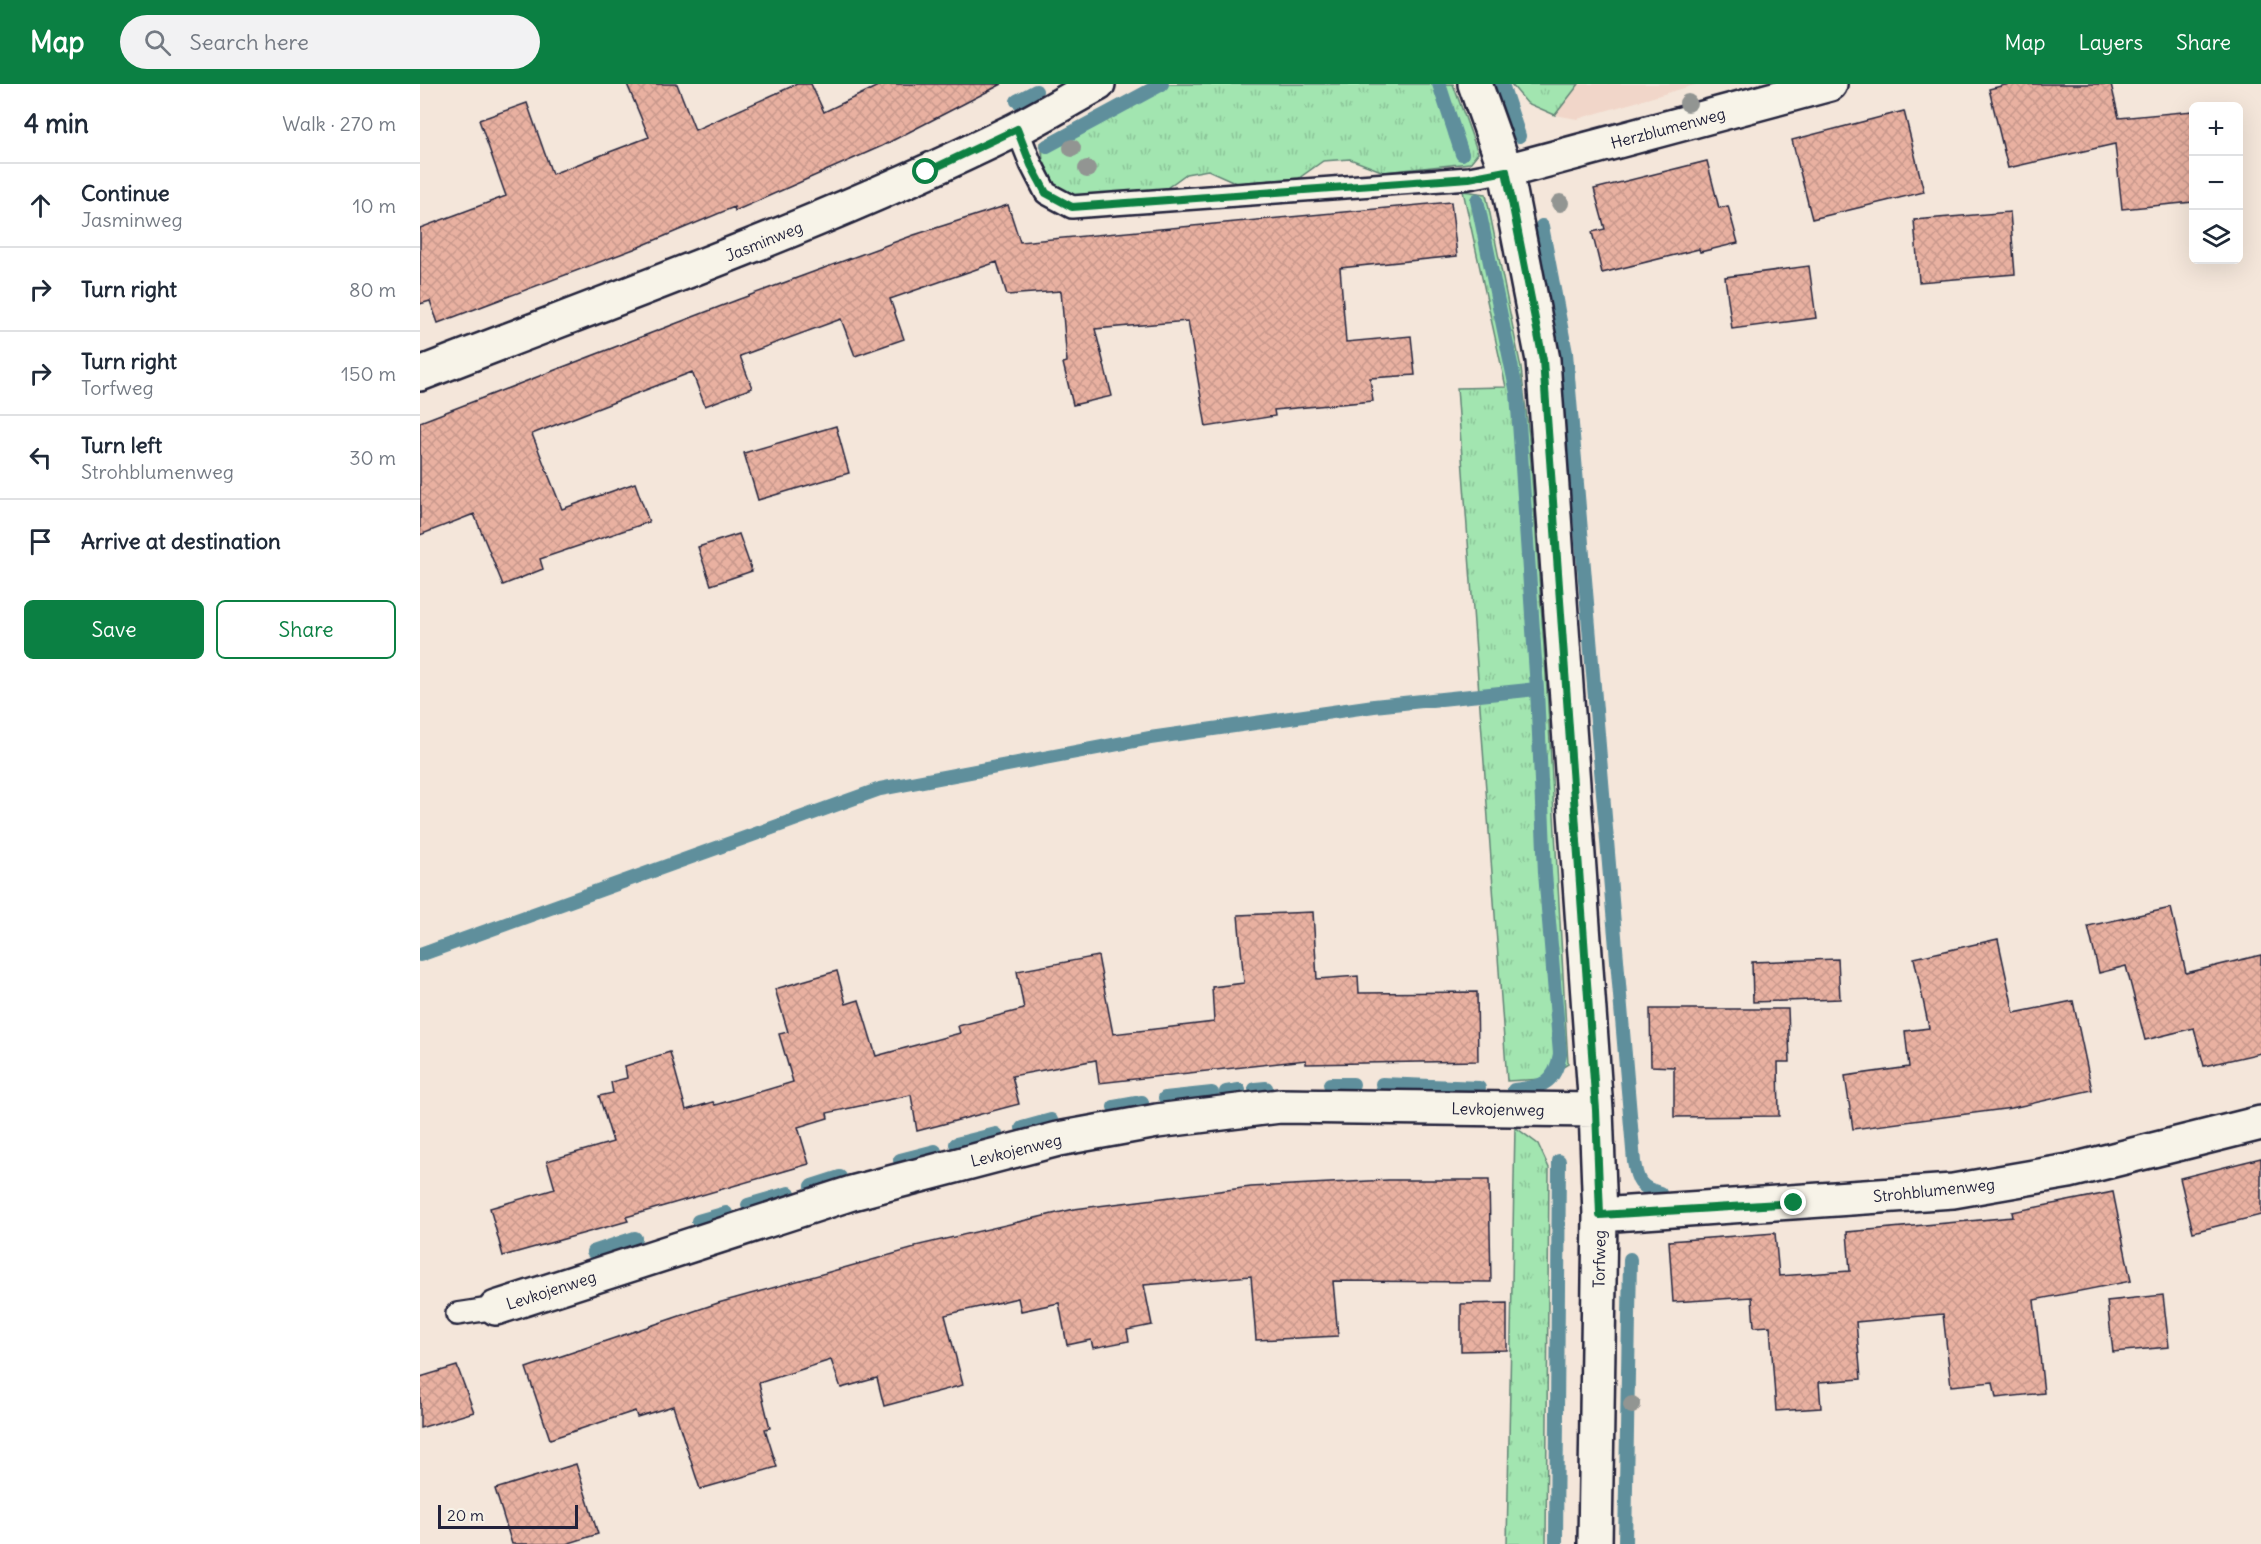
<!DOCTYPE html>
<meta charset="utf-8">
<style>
:root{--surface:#fff;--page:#f2f2f3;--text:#1f2937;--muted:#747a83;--line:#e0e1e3;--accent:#0b8043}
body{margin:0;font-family:Delius,sans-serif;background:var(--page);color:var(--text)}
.controls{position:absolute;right:18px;top:18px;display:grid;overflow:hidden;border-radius:9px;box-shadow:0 6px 24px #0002}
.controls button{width:54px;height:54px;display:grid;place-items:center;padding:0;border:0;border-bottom:2px solid var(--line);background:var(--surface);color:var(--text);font:30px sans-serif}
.scale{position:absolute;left:18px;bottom:15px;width:140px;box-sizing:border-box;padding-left:6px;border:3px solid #22223b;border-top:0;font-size:16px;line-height:21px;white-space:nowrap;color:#22223b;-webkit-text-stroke:4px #f7f3e8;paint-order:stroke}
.stop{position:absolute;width:18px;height:18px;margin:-14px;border:4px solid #0b8043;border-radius:50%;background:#fff}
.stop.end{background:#0b8043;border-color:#fff;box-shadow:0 2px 6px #0008}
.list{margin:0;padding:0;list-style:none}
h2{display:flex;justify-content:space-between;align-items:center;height:78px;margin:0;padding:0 24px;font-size:26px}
h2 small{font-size:20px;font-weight:400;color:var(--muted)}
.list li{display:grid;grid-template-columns:39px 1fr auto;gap:18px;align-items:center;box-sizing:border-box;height:84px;padding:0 24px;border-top:2px solid var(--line)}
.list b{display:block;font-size:22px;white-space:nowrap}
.list p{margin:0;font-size:20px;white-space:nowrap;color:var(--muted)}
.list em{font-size:20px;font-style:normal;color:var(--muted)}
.actions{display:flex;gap:12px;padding:18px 24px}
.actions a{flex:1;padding:14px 0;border:2px solid var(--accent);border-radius:9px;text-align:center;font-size:21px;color:var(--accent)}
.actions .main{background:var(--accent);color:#fff}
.icon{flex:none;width:33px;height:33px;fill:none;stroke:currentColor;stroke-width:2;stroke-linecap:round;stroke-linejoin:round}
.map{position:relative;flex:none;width:1841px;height:1460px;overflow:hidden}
header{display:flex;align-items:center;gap:36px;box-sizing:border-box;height:84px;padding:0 30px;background:var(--accent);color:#fff}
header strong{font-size:28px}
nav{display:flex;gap:33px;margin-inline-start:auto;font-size:21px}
.search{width:420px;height:54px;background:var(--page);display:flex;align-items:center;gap:15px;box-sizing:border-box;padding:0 21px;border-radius:33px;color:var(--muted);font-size:22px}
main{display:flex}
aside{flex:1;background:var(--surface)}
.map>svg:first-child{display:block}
.built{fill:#f1d6c9}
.grass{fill:url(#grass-tufts);stroke:#628476;stroke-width:1.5}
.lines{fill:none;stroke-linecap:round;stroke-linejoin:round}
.stream{stroke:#5e8f9c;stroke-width:14}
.building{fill:url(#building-cross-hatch);stroke:#22223b;stroke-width:1.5}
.lane-casing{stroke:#22223b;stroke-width:26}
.street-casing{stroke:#22223b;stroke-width:38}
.lane{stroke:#f7f3e8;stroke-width:21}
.street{stroke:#f7f3e8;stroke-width:33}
.tree{fill:#929592}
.route{stroke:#0b8043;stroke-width:8}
.labels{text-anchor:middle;stroke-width:6;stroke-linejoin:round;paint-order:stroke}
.street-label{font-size:16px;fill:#22223b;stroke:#f7f3e8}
</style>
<header>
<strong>Map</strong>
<div class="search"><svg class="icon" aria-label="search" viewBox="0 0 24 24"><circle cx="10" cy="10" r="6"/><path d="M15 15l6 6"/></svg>Search here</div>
<nav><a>Map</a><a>Layers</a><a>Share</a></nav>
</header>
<main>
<aside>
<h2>4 min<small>Walk · 270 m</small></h2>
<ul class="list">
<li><svg class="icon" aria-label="ahead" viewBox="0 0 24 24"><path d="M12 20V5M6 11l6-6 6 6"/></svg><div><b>Continue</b><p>Jasminweg</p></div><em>10 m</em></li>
<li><svg class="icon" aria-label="right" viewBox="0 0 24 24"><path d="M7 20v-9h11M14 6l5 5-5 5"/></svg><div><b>Turn right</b></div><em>80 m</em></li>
<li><svg class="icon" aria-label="right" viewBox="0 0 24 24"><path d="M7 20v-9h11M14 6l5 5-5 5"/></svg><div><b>Turn right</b><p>Torfweg</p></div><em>150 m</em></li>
<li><svg class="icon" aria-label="left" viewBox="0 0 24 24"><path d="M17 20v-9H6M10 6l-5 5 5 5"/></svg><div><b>Turn left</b><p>Strohblumenweg</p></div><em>30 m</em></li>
<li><svg class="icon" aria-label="arrive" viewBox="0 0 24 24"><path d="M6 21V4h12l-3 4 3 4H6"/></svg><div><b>Arrive at destination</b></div></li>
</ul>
<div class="actions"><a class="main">Save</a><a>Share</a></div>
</aside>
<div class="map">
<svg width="1841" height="1460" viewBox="0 0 1841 1460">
<defs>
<pattern id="grass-tufts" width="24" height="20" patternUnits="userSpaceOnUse" patternTransform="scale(1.5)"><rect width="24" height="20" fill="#a2e5b0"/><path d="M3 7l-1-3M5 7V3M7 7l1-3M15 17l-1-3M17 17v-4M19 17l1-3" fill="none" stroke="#8bc498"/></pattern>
<pattern id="building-cross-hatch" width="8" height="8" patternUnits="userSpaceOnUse" patternTransform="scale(1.5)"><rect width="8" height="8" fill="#e9b1a1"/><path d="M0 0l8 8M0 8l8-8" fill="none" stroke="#c8988c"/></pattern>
</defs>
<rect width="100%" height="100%" fill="#f4e6da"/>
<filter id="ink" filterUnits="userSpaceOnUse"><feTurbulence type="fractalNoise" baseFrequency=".0167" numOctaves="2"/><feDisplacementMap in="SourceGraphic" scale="12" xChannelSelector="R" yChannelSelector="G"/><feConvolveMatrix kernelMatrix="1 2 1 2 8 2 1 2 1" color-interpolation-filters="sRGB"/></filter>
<g filter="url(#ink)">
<path class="built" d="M 1091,0 L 1278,0 L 1157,35 L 1135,31 L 1107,19 Z"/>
<path class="grass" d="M 731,0 L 1033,0 L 1058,69 L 1050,79 L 964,88 L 930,75 L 903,77 L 879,94 L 817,99 L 788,86 L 766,90 L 740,109 L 653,111 L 635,101 L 623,76 L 621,59 Z
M 1091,0 L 1159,0 L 1135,31 L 1107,19 Z
M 1043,107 L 1066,110 L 1101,284 L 1109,352 L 1127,605 L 1148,980 L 1124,995 L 1087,997 L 1037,304 L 1086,303 Z
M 1095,1043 L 1118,1060 L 1129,1084 L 1126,1460 L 1087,1460 Z"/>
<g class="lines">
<path class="stream" d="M 1019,0 L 1042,70
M 1082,0 L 1099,52
M 597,17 L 616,7
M 627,62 L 742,0
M 1057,116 L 1097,309 L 1117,605 L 1125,789 L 1140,970 C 1135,1000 1122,1003 1094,1006
M 1122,142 L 1146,269 L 1214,1078 C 1217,1097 1220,1104 1240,1109
M 0,871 L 460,705 L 730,654 L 954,622 L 1117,605
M 910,1000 L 933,1000
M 962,1000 L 1059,1004
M 835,1005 L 846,1004
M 806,1008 L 819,1006
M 745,1014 L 792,1009
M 694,1023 L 722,1018
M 602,1044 L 631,1036
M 536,1060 L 576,1050
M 480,1076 L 515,1067
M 392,1102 L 420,1093
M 328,1121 L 369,1109
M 278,1137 L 306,1129
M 173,1168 L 215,1154
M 1136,1460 L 1139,1077
M 1205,1460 L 1210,1175"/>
</g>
<path class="building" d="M 207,0 L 257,0 L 275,46 L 377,0 L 391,0 L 404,28 L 462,0 L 582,0 L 462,62 L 315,127 L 314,123 L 214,165 L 18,239 L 10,217 L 0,220 L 0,144 L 86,112 L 59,36 L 107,19 L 132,90 L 229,53 Z
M 1589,0 L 1691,0 L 1699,34 L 1773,27 L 1773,118 L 1702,125 L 1695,60 L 1588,84 L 1569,5 Z
M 1484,27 L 1504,108 L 1392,135 L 1372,56 Z
M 1287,77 L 1299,124 L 1308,122 L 1318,159 L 1280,168 L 1279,165 L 1182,189 L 1172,148 L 1185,145 L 1174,105 Z
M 1031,118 L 1037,172 L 920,184 L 926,258 L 991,252 L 995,291 L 950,294 L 953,317 L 854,326 L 855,332 L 786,343 L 768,237 L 675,245 L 692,312 L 653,321 L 643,279 L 647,278 L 641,207 L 587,211 L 577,178 L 470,215 L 484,255 L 435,272 L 421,235 L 320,272 L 332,304 L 285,322 L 272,288 L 112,350 L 142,425 L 215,399 L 229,438 L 120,475 L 123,485 L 83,501 L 54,430 L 0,451 L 0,338 L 317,216 L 494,151 L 588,121 L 600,158 Z
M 1590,128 L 1595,190 L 1499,198 L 1494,136 Z
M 1389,182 L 1396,234 L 1312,245 L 1305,193 Z
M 416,342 L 429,389 L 338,416 L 324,369 Z
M 319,450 L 332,487 L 291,501 L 278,463 Z
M 1751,824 L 1766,889 L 1841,871 L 1841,969 L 1784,982 L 1774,944 L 1725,956 L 1706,882 L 1679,889 L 1668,842 Z
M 893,828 L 897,895 L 938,892 L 939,909 L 1057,908 L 1058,977 L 886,980 L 886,976 L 679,999 L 676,976 L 592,992 L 599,1020 L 497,1047 L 491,1011 L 407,1029 L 408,1034 L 378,1043 L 389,1080 L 206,1133 L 208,1137 L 83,1172 L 70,1124 L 135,1105 L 127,1077 L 193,1058 L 179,1012 L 193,1009 L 191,998 L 207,994 L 205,982 L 250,968 L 266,1026 L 293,1018 L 295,1021 L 373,998 L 359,950 L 368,948 L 355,905 L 417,887 L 426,920 L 439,916 L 456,972 L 540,949 L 538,942 L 604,925 L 597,887 L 678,872 L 693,950 L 794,938 L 792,903 L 824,899 L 818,831 Z
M 1578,855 L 1594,929 L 1653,917 L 1672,1006 L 1592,1024 L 1433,1045 L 1425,992 L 1489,983 L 1485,947 L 1509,944 L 1494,874 Z
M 1418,875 L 1420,915 L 1333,918 L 1332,878 Z
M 1230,925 L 1368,925 L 1370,978 L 1358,978 L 1359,1032 L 1254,1033 L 1254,983 L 1231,982 Z
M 1841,1074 L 1841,1131 L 1773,1148 L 1760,1094 Z
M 968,1096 L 1069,1096 L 1071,1198 L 913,1197 L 918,1252 L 836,1256 L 831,1192 L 724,1201 L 732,1241 L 707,1246 L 709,1257 L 673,1264 L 671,1256 L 647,1261 L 639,1219 L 601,1227 L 598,1214 L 525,1231 L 543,1301 L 464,1322 L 457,1294 L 421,1304 L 411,1276 L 339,1299 L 350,1344 L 345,1345 L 357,1383 L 280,1405 L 253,1322 L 217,1333 L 215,1327 L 130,1355 L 106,1284 L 298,1219 L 495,1164 L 495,1162 L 654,1125 L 831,1103 Z
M 1693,1108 L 1711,1197 L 1614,1216 L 1624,1309 L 1576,1314 L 1573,1298 L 1531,1302 L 1523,1230 L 1436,1238 L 1441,1295 L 1399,1298 L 1401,1324 L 1356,1327 L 1350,1242 L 1334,1243 L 1332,1213 L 1253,1218 L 1249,1157 L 1355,1149 L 1359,1192 L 1430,1187 L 1427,1148 L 1593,1133 L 1592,1128 Z
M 1743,1211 L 1749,1263 L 1693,1268 L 1687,1217 Z
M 1087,1219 L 1087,1266 L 1041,1267 L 1041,1220 Z
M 37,1282 L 54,1328 L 0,1344 L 0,1293 Z
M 156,1380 L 178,1450 L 146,1460 L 92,1460 L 75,1405 Z"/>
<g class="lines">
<g class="lane-casing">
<path id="lane" d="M 597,45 L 611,80 L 626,109 L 652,123 L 1049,94 L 1086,87
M 37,1230 L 76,1224"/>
</g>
<g class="street-casing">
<path id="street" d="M 1055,0 L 1086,87 L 1123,276 L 1176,1026 L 1180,1131 L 1175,1460
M 1086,87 L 1410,0
M 0,290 C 200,212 402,141 595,46 C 623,32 650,15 678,0
M 1180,1131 L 1533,1107 L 1649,1087 L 1841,1039
M 76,1224 L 432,1109 L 638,1055 L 737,1037 L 860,1022 L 1176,1026"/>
</g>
<use href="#lane" class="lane"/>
<use href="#street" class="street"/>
</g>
<g class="tree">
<circle cx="1268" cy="19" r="9"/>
<circle cx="652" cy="64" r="9"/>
<circle cx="667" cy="85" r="9"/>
<circle cx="1140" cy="119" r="9"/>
<circle cx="1212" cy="1321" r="9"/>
</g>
</g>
<g class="lines" filter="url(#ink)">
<path class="route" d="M 506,88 L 597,45 L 611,81 L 626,109 L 652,123 L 1049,94 L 1086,87 L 1123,276 L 1176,1026 L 1180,1131 L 1374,1119"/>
</g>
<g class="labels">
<g class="street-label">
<text transform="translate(1248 44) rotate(-15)" y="6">Herzblumenweg</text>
<text transform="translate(344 157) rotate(-22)" y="6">Jasminweg</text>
<text transform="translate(1078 1025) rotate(1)" y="6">Levkojenweg</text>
<text transform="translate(596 1066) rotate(-14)" y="6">Levkojenweg</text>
<text transform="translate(1514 1106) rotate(-6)" y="6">Strohblumenweg</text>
<text transform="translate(1179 1175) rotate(-89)" y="6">Torfweg</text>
<text transform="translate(131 1206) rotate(-18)" y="6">Levkojenweg</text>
</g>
</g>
</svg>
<div class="controls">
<button>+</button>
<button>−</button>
<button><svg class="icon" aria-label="layers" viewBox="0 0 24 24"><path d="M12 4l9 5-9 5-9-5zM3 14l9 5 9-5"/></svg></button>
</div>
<div class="scale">20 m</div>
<div class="stop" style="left:506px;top:88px"></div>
<div class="stop end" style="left:1374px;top:1119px"></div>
</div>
</main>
